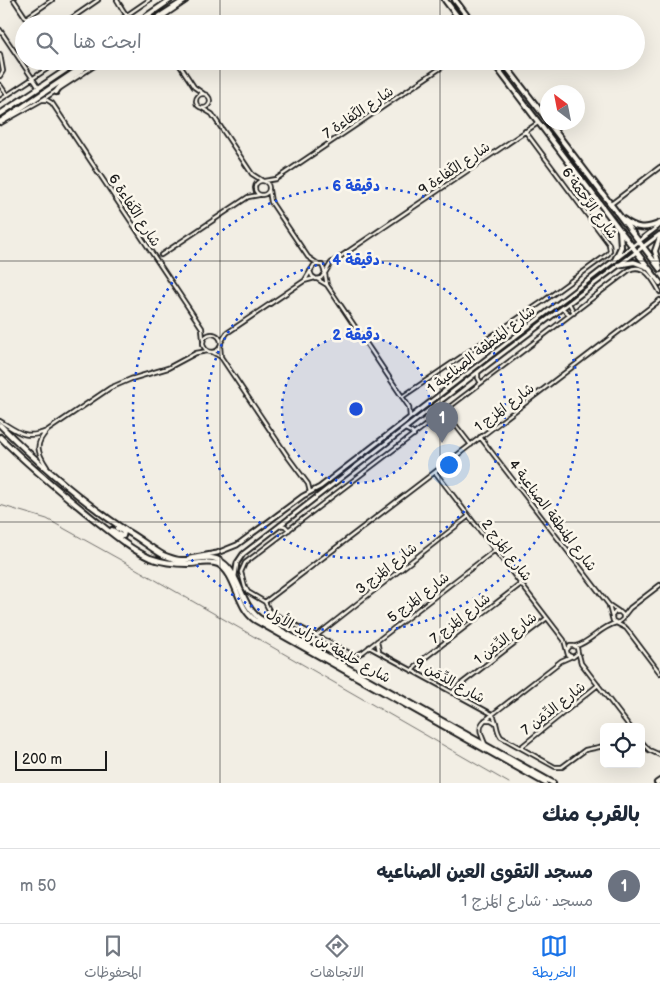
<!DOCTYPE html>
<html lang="ar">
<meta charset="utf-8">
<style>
:root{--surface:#fff;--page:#f2f2f3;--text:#1f2937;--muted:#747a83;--line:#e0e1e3;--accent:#1a73e8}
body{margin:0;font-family:"Balsamiq Sans","Playpen Sans Arabic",sans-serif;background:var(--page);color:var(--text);direction:rtl}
.controls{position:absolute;right:15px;bottom:15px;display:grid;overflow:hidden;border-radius:8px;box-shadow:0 5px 20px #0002}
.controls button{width:45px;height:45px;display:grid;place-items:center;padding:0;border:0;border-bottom:1px solid var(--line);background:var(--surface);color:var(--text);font:25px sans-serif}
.compass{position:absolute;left:540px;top:85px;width:45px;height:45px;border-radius:50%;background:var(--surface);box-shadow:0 5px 20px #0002;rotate:328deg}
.scale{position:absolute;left:15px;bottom:12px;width:92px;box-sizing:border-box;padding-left:5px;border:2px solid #1c1c1c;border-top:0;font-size:14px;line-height:18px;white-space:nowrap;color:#1c1c1c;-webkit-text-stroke:4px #fbf7ec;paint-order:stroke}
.you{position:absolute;left:448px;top:464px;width:18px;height:18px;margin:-12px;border:4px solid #fff;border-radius:50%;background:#1a73e8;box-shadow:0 0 0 8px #1a73e833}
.badge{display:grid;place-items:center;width:32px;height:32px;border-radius:50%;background:var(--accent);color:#fff;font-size:16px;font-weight:700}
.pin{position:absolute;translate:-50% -41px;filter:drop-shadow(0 1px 2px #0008)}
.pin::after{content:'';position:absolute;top:26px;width:18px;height:15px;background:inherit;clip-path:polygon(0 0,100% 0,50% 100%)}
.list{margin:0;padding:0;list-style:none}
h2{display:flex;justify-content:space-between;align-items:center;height:65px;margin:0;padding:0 20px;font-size:21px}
h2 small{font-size:16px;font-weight:400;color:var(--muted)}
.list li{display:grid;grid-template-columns:32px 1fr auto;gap:15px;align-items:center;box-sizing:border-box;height:75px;padding:0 20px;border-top:1px solid var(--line)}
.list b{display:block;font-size:19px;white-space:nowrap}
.list p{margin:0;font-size:16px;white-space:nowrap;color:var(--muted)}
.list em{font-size:16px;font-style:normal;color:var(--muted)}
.icon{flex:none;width:28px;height:28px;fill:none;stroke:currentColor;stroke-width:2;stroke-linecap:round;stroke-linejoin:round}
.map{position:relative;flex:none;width:660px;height:783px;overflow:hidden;direction:ltr}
.search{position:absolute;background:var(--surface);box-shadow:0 5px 20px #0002;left:15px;right:15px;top:15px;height:55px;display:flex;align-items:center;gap:12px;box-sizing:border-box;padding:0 18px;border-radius:28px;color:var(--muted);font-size:19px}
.sheet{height:140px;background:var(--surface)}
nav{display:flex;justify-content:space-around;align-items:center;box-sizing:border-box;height:70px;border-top:1px solid var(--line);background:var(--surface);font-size:14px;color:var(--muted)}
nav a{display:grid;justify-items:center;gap:2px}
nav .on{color:var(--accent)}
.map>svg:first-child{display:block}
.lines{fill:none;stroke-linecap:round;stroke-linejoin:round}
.stream{stroke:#716f6b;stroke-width:1}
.minor-casing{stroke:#1c1c1c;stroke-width:6}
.tertiary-casing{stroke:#1c1c1c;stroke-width:7}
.secondary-casing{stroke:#1c1c1c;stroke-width:8}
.primary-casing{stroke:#1c1c1c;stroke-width:8}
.minor{stroke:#fbf7ec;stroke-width:2.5}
.tertiary{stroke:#fbf7ec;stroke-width:3}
.secondary{stroke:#fbf7ec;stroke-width:4}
.primary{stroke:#fbf7ec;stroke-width:4}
.grid{fill:none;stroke:#1c1c1c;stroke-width:1;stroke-opacity:0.55}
.ring{fill:none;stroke:#1d4ed8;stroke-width:2.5;stroke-dasharray:2.5 5}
.labels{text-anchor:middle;stroke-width:5;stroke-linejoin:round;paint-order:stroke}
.street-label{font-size:14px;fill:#1c1c1c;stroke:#fbf7ec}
.centre{fill:#1d4ed8;stroke:#fbf7ec;stroke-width:2.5}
.ring-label{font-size:15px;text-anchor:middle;font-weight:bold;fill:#1d4ed8;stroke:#fbf7ec;stroke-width:5;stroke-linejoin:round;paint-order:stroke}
</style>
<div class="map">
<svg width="660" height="783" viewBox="0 0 660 783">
<rect width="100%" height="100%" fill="#f2eee4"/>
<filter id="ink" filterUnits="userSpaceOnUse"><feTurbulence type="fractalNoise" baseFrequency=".02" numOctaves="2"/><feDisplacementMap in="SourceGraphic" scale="10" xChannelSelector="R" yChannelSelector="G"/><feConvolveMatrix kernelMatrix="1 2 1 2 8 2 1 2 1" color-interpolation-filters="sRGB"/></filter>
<g filter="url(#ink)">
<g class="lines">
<path class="stream" d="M 0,505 L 47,519 L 119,559 L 509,783"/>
<g class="minor-casing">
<path id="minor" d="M 14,0 L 30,24
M 117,0 C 124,11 126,20 140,20
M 26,18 L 52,0
M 63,24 L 98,0
M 114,24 L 149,0
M 128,24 L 128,17
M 156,24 L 158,20 L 186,1
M 0,30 L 39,88
M 0,54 L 3,71 L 0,76
M 177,61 L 194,87 L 204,94
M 0,85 L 7,95
M196 101a7 7 0 1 1 14 0a7 7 0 1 1-14 0Z
M 0,100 L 59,61
M 42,100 L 47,100 L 52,103 L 202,328 L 203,340
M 202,108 L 212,114 L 252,174 L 263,181
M 1,123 L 42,100 L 102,61
M255 188a7 7 0 1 1 14 0a7 7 0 1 1-14 0Z
M 264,181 L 276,179 L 451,61
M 269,190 L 271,202 L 308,257 L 318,264
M 611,204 L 660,167
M 161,255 L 248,197 L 259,195
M 325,273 L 331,263 L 538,123
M 325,274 L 327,285 L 409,407 L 410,417
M 317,279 L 327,285
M 305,280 L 314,265 L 322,265 L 325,273 L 321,278 L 316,279 L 312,276 L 310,271
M 569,303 L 574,313
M 563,309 L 570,315
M203 343a9 9 0 1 1 18 0a9 9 0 1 1-18 0Z
M 221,342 L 227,333 L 304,281 L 315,278
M 220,346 L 221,357
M 212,352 L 221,357 L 288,457 L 308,484 L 310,492
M 478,372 L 478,378 L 481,383
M 402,397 L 545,300 L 608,254 L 610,251 L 609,244 L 525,131
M 448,409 L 450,418 L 471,445
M 0,421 C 18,432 25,440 47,431
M 405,429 L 411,432 L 414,435
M 480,437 L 609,605 L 618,611
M 47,467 C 37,452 34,444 48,430 L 110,388 L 131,379 L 168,368 L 196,353 L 208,351
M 435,472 L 564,640 L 568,655 L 573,657 L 578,653 L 577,648 L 574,646 L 570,646 L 567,650
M 280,525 L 285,526 L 289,530
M 495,550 L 363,652 L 355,656 L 270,612 L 265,602 L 248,592 L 245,587 L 241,572 L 245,563 L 629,270 C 644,262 654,281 660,292
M 265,602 L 660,300
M 609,606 L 613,621 L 618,623 L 623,619 L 623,615 L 620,612 L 615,612 L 612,616
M 623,617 L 630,608 L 660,585
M 616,623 L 626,628 L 660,673
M 316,636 L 469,516
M 377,641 L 379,651
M 576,646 C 591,642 600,627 616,623
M 369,647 L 492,714 C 498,721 495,729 501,737 L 555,767 L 562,767 L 585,750 L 604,746
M 579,655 L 581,663 L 630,727
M 412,671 L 422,660 L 521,584
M 452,693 L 461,684 L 547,618
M 485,720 L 491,720 L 496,723
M 641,741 L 649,750 L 660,755
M 485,744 C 482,736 477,728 484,721 L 561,661 L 570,657
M 521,747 L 598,685"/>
</g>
<g class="tertiary-casing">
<path id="tertiary" d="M 190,558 L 217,553 L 237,545 L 303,496 L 320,487 L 660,225
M 235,576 L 237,563 L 243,554 L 478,372 L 660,234"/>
</g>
<g class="secondary-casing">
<path id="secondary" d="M 445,0 L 463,24
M 455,0 L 473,24
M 492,61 L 660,283
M 502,61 L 548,121
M 548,122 L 660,269
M 623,219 C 636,229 645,230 660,223
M 660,237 L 655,251 L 660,268
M 615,260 L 621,247 L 620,231
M 618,265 L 634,262 L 647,267
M 0,425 C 40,465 81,501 128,532 C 140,539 151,548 163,555 C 169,557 175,560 181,560 C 195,561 210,553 222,562 C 240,574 240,603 259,618 L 553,783
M 0,437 C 31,468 65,496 100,524 C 115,536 132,550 150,558 C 161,562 176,564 188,564 C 197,564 209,560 218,564 C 237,574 236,607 255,620 L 545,783
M 112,530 L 121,536 L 123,536 L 124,532 L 117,528
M 657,783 L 660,781"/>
</g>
<g class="primary-casing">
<path id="primary" d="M 135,24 L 170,0
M 148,24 L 185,0
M 56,92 C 62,81 77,76 85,67
M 0,114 L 79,61
M 0,122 L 91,61"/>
</g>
<use href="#minor" class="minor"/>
<use href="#tertiary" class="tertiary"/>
<use href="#secondary" class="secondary"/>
<use href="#primary" class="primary"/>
</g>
</g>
<path class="grid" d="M 220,0 L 220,24M 440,0 L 440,24M 220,61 L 220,783M 440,61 L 440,783M 0,261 L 660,261M 0,522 L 660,522"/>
<circle cx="356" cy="409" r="74" fill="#1d4ed8" fill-opacity=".12"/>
<g class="ring">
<circle cx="356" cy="409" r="74"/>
<circle cx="356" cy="409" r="149"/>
<circle cx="356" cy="409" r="223"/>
</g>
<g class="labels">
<g class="street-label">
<text transform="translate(358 112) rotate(-34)" y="5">شارع الكَفاءة 7</text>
<text transform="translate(454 168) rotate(-34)" y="5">شارع الكَفاءة 9</text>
<text transform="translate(590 203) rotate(54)" y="5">شارع الرَّحمة 6</text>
<text transform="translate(135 210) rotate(57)" y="5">شارع الكَفاءة 6</text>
<text transform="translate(481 349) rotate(-38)" y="5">شارع المنطقة الصناعية 1</text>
<text transform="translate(504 407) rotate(-37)" y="5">شارع المَزج 1</text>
<text transform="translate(553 515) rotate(53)" y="5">شارع المنطقة الصناعية 4</text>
<text transform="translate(507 550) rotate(53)" y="5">شارع المَزج 2</text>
<text transform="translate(386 568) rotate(-38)" y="5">شارع المَزج 3</text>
<text transform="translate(418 597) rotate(-37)" y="5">شارع المَزج 5</text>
<text transform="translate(460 618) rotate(-38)" y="5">شارع المَزج 7</text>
<text transform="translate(505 638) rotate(-38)" y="5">شارع الدِّمَن 1</text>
<text transform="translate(329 645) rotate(29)" y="5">شارع خليفة بن زايد الأول</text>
<text transform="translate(450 680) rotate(29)" y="5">شارع الدِّمَن 9</text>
<text transform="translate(553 708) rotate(-38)" y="5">شارع الدِّمَن 7</text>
</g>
</g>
<circle cx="356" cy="409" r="8" class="centre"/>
<g class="ring-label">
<text x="356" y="191">6 دقيقة</text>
<text x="356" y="265">4 دقيقة</text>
<text x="356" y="340">2 دقيقة</text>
</g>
</svg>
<div class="controls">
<button><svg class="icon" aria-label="locate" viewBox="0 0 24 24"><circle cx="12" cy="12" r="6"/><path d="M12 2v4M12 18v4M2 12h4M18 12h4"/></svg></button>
</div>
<svg class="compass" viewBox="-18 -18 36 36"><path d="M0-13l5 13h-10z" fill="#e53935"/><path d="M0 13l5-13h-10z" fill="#747a83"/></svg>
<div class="scale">200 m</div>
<div class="you"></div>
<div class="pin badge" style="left:442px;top:443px;background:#6b7280">1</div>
<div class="search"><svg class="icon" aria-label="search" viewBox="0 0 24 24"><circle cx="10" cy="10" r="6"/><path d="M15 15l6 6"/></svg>ابحث هنا</div>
</div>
<section class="sheet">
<h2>بالقرب منك<small></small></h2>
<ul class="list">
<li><span class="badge" style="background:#6b7280">1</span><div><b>مسجد التقوى العين الصناعيه</b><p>مسجد · شارع المَزج 1</p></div><em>50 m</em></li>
</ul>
</section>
<nav>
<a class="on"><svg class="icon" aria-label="map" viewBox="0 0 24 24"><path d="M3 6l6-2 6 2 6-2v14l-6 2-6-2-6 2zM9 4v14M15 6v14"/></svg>الخريطة</a>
<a><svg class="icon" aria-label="directions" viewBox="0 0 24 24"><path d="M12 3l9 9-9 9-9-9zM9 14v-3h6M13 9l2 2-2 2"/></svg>الاتجاهات</a>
<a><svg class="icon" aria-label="saved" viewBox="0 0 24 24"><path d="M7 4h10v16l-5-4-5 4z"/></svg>المحفوظات</a>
</nav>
